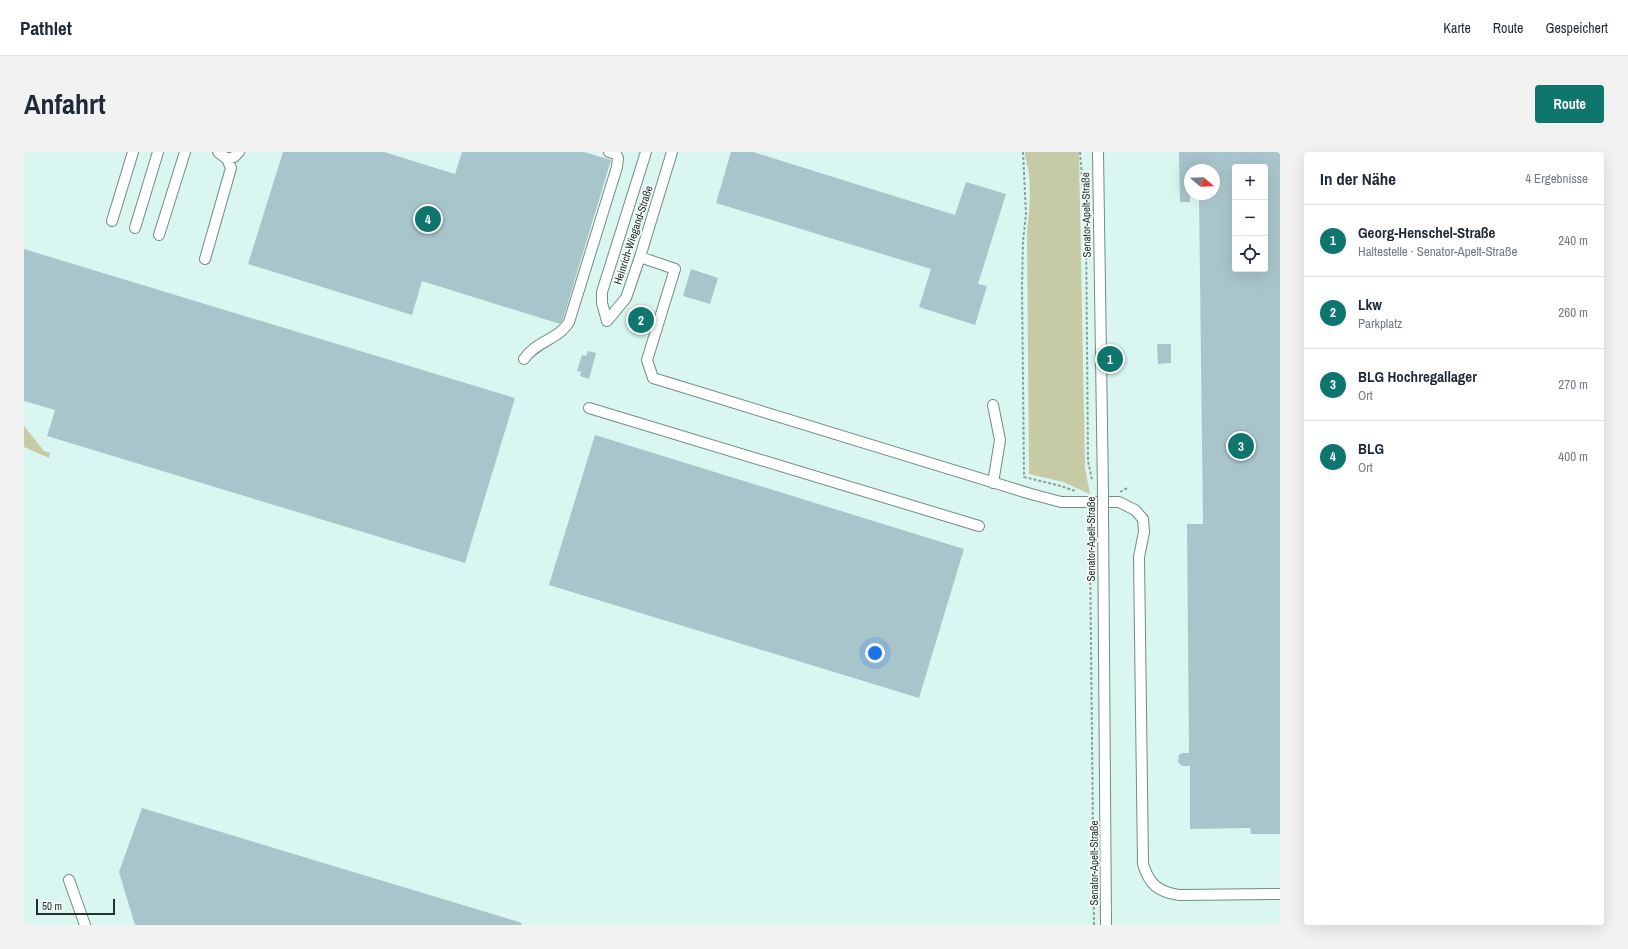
<!DOCTYPE html>
<html lang="de">
<meta charset="utf-8">
<style>
:root{--surface:#fff;--page:#f2f2f3;--text:#1f2937;--muted:#747a83;--line:#e0e1e3;--accent:#0f766e}
body{margin:0;font-family:"Archivo Narrow",sans-serif;background:var(--page);color:var(--text)}
.controls{position:absolute;right:12px;top:12px;display:grid;overflow:hidden;border-radius:4px;box-shadow:0 4px 16px #0002}
.controls button{width:36px;height:36px;display:grid;place-items:center;padding:0;border:0;border-bottom:1px solid var(--line);background:var(--surface);color:var(--text);font:20px sans-serif}
.compass{position:absolute;left:1160px;top:12px;width:36px;height:36px;border-radius:50%;background:var(--surface);box-shadow:0 4px 16px #0002;rotate:109deg}
.scale{position:absolute;left:12px;bottom:10px;width:79px;box-sizing:border-box;padding-left:4px;border:2px solid #25312f;border-top:0;font-size:11px;line-height:14px;white-space:nowrap;color:#25312f;-webkit-text-stroke:3px #f8fefc;paint-order:stroke}
.you{position:absolute;left:851px;top:501px;width:14px;height:14px;margin:-10px;border:3px solid #fff;border-radius:50%;background:#1a73e8;box-shadow:0 0 0 6px #1a73e833}
.badge{display:grid;place-items:center;width:26px;height:26px;border-radius:50%;background:var(--accent);color:#fff;font-size:13px;font-weight:700}
.pin{position:absolute;translate:-50% -50%;border:2px solid #fff;box-shadow:0 1px 4px #0006}
.list{margin:0;padding:0;list-style:none}
h2{display:flex;justify-content:space-between;align-items:center;height:52px;margin:0;padding:0 16px;font-size:17px}
h2 small{font-size:13px;font-weight:400;color:var(--muted)}
.list li{display:grid;grid-template-columns:26px 1fr auto;gap:12px;align-items:center;box-sizing:border-box;height:72px;padding:0 16px;border-top:1px solid var(--line)}
.list b{display:block;font-size:15px;white-space:nowrap}
.list p{margin:0;font-size:13px;white-space:nowrap;color:var(--muted)}
.list em{font-size:13px;font-style:normal;color:var(--muted)}
.icon{flex:none;width:22px;height:22px;fill:none;stroke:currentColor;stroke-width:2;stroke-linecap:round;stroke-linejoin:round}
.map{position:relative;flex:none;width:1256px;height:773px;overflow:hidden;border-radius:4px}
header{display:flex;align-items:center;gap:24px;box-sizing:border-box;height:56px;padding:0 20px;background:var(--surface);border-bottom:1px solid var(--line)}
header strong{font-size:19px}
nav{display:flex;gap:22px;margin-inline-start:auto;font-size:14px}
.intro{display:flex;align-items:center;justify-content:space-between;box-sizing:border-box;height:96px;padding:0 24px}
h1{margin:0;font-size:28px}
.button{padding:10px 18px;border-radius:4px;background:var(--accent);color:#fff;font-size:14px;font-weight:700}
main{display:flex;gap:24px;padding:0 24px}
aside{flex:1;background:var(--surface);border-radius:4px;box-shadow:0 4px 16px #0002}
.map>svg:first-child{display:block}
.green{fill:#c7cba5}
.building{fill:#a9c5cc;fill-rule:evenodd}
.lines{fill:none;stroke-linecap:round;stroke-linejoin:round}
.minor-casing{stroke:#718d87;stroke-width:12}
.path{stroke:#8aa09b;stroke-width:2;stroke-dasharray:3 2;stroke-linecap:butt}
.minor{stroke:#fff;stroke-width:10}
.minor-bridge-casing{stroke:#718d87;stroke-width:12;stroke-linecap:butt}
.minor-bridge{stroke:#fff;stroke-width:10}
.labels{text-anchor:middle;stroke-width:3.5;stroke-linejoin:round;paint-order:stroke}
.street-label{font-size:11px;fill:#25312f;stroke:#f8fefc}
</style>
<header>
<strong>Pathlet</strong>
<nav><a>Karte</a><a>Route</a><a>Gespeichert</a></nav>
</header>
<div class="intro"><h1>Anfahrt</h1><a class="button">Route</a></div>
<main>
<div class="map">
<svg width="1256" height="773" viewBox="0 0 1256 773">
<rect width="100%" height="100%" fill="#d9f6f0"/>
<path class="green" d="M 1001,0 L 1055,0 L 1061,316 L 1066,342 L 1039,330 L 1005,322 L 1003,81 C 1005,61 1007,42 1005,22 C 1004,14 1001,8 1001,0 Z
M 0,274 L 20,299 L 26,301 L 25,306 L 0,295 Z"/>
<path class="building" d="M 259,0 L 360,0 L 431,22 L 438,0 L 560,0 L 587,8 L 539,167 L 536,172 L 398,129 L 388,163 L 224,112 Z
M 707,0 L 729,0 L 931,63 L 942,30 L 982,42 L 954,132 L 963,134 L 951,173 L 895,155 L 907,117 L 692,51 Z
M 1155,0 L 1256,0 L 1256,682 L 1227,682 L 1226,676 L 1166,677 L 1166,614 L 1158,614 L 1154,610 L 1155,603 L 1158,601 L 1165,601 L 1163,372 L 1179,372 L 1175,42 L 1190,42 L 1190,18 L 1166,18 L 1166,50 L 1156,50 ZM 1211,15 L 1241,15 L 1241,117 L 1211,117 Z
M 0,97 L 491,246 L 441,411 L 23,284 L 31,258 L 0,249 Z
M 667,117 L 694,126 L 686,152 L 659,144 Z
M 1133,192 L 1147,192 L 1147,211 L 1134,212 Z
M 564,199 L 572,201 L 565,227 L 556,224 L 557,220 L 553,219 L 558,203 L 562,204 Z
M 571,283 L 940,397 L 895,546 L 525,433 Z
M 118,656 L 498,771 L 497,773 L 111,773 L 95,720 Z"/>
<g class="lines">
<g class="minor-casing">
<path id="minor" d="M 194,0 L 203,7 L 210,5 L 215,0
M 1074,0 L 1079,341
M 88,69 L 109,0
M 111,76 L 134,0
M 135,83 L 161,0
M 616,105 L 651,117 L 623,208 L 629,226 L 1007,342 L 1037,350 L 1095,350 L 1111,358 L 1119,367 L 1120,380 L 1115,405 L 1119,712 C 1125,732 1134,740 1155,743 L 1256,742
M 181,107 L 207,16 L 203,7
M 583,169 L 602,146 L 616,105 L 648,0
M 583,169 L 578,151 L 578,140 L 622,0
M 500,207 C 511,190 535,187 545,170 L 593,15 L 594,6 L 592,2 L 585,0
M 565,256 L 955,374
M 969,331 L 976,288 L 969,253
M 1079,358 L 1082,773
M 45,728 L 61,773"/>
</g>
<path class="path" d="M 999,0 L 1002,62 L 999,89 L 998,135 L 1000,325 L 1037,334 L 1051,339
M 1056,0 L 1062,75 L 1064,309 L 1068,328
M 1096,340 L 1103,336
M 1068,380 L 1066,399 L 1070,773"/>
<use href="#minor" class="minor"/>
<g class="minor-bridge-casing">
<path id="minor-bridge" d="M 1079,341 L 1079,358"/>
</g>
<use href="#minor-bridge" class="minor-bridge"/>
</g>
<g class="labels">
<g class="street-label">
<text transform="translate(1062 63) rotate(-91)" y="4">Senator-Apelt-Straße</text>
<text transform="translate(609 83) rotate(-72)" y="4">Heinrich-Wiegand-Straße</text>
<text transform="translate(1067 387) rotate(-90)" y="4">Senator-Apelt-Straße</text>
<text transform="translate(1070 711) rotate(-90)" y="4">Senator-Apelt-Straße</text>
</g>
</g>
</svg>
<div class="controls">
<button>+</button>
<button>−</button>
<button><svg class="icon" aria-label="locate" viewBox="0 0 24 24"><circle cx="12" cy="12" r="6"/><path d="M12 2v4M12 18v4M2 12h4M18 12h4"/></svg></button>
</div>
<svg class="compass" viewBox="-18 -18 36 36"><path d="M0-13l5 13h-10z" fill="#e53935"/><path d="M0 13l5-13h-10z" fill="#747a83"/></svg>
<div class="scale">50 m</div>
<div class="you"></div>
<div class="pin badge" style="left:1086px;top:207px">1</div>
<div class="pin badge" style="left:617px;top:168px">2</div>
<div class="pin badge" style="left:1217px;top:294px">3</div>
<div class="pin badge" style="left:404px;top:67px">4</div>
</div>
<aside>
<h2>In der Nähe<small>4 Ergebnisse</small></h2>
<ul class="list">
<li><span class="badge">1</span><div><b>Georg-Henschel-Straße</b><p>Haltestelle · Senator-Apelt-Straße</p></div><em>240 m</em></li>
<li><span class="badge">2</span><div><b>Lkw</b><p>Parkplatz</p></div><em>260 m</em></li>
<li><span class="badge">3</span><div><b>BLG Hochregallager</b><p>Ort</p></div><em>270 m</em></li>
<li><span class="badge">4</span><div><b>BLG</b><p>Ort</p></div><em>400 m</em></li>
</ul>
</aside>
</main>
